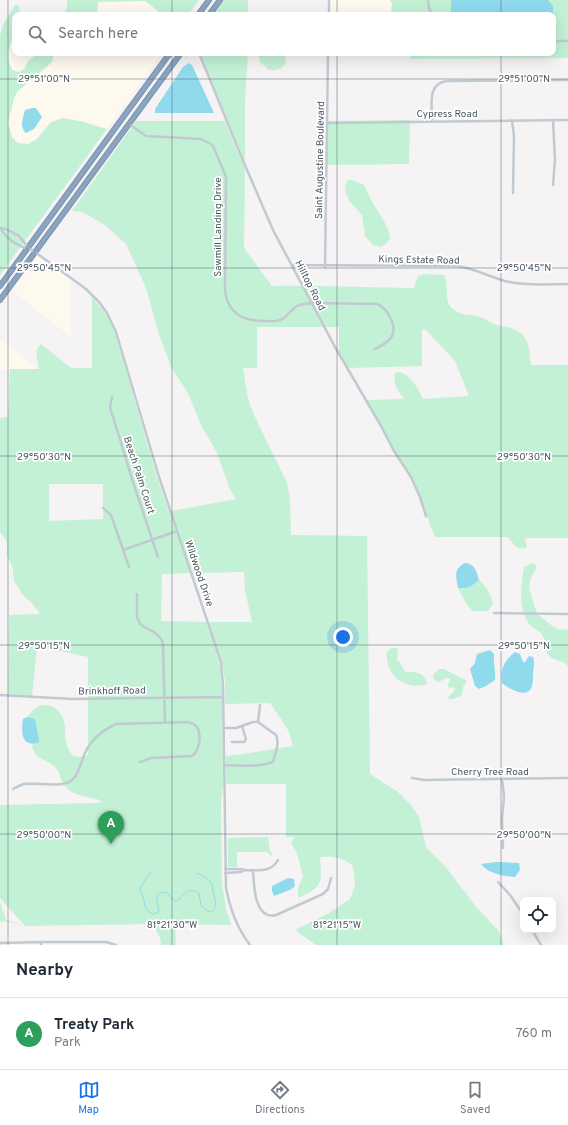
<!DOCTYPE html>
<meta charset="utf-8">
<style>
:root{--surface:#fff;--page:#f6f6f7;--text:#1f2937;--muted:#747a83;--line:#e0e1e3;--accent:#1a73e8}
body{margin:0;font-family:Overpass,sans-serif;background:var(--page);color:var(--text)}
.controls{position:absolute;right:12px;bottom:12px;display:grid;overflow:hidden;border-radius:8px;box-shadow:0 4px 16px #0002}
.controls button{width:36px;height:36px;display:grid;place-items:center;padding:0;border:0;border-bottom:1px solid var(--line);background:var(--surface);color:var(--text);font:20px sans-serif}
.you{position:absolute;left:343px;top:637px;width:14px;height:14px;margin:-10px;border:3px solid #fff;border-radius:50%;background:#1a73e8;box-shadow:0 0 0 6px #1a73e833}
.badge{display:grid;place-items:center;width:26px;height:26px;border-radius:50%;background:var(--accent);color:#fff;font-size:13px;font-weight:700}
.pin{position:absolute;translate:-50% -33px;filter:drop-shadow(0 1px 2px #0008)}
.pin::after{content:'';position:absolute;top:21px;width:14px;height:12px;background:inherit;clip-path:polygon(0 0,100% 0,50% 100%)}
.list{margin:0;padding:0;list-style:none}
h2{display:flex;justify-content:space-between;align-items:center;height:52px;margin:0;padding:0 16px;font-size:17px}
h2 small{font-size:13px;font-weight:400;color:var(--muted)}
.list li{display:grid;grid-template-columns:26px 1fr auto;gap:12px;align-items:center;box-sizing:border-box;height:72px;padding:0 16px;border-top:1px solid var(--line)}
.list b{display:block;font-size:15px;white-space:nowrap}
.list p{margin:0;font-size:13px;white-space:nowrap;color:var(--muted)}
.list em{font-size:13px;font-style:normal;color:var(--muted)}
.icon{flex:none;width:22px;height:22px;fill:none;stroke:currentColor;stroke-width:2;stroke-linecap:round;stroke-linejoin:round}
.map{position:relative;flex:none;width:568px;height:945px;overflow:hidden}
.search{position:absolute;background:var(--surface);box-shadow:0 4px 16px #0002;left:12px;right:12px;top:12px;height:44px;display:flex;align-items:center;gap:10px;box-sizing:border-box;padding:0 14px;border-radius:8px;color:var(--muted);font-size:15px}
.sheet{height:124px;background:var(--surface)}
nav{display:flex;justify-content:space-around;align-items:center;box-sizing:border-box;height:56px;border-top:1px solid var(--line);background:var(--surface);font-size:11px;color:var(--muted)}
nav a{display:grid;justify-items:center;gap:2px}
nav .on{color:var(--accent)}
.map>svg:first-child{display:block}
.commercial{fill:#fdf9ef}
.green{fill:#c3f1d5;fill-rule:evenodd}
.water{fill:#90daee}
.lines{fill:none;stroke-linecap:round;stroke-linejoin:round}
.stream{stroke:#90daee;stroke-width:1}
.highway-casing{stroke:#7690ad;stroke-width:6}
.minor{stroke:#c1cad2;stroke-width:2.5}
.highway{stroke:#8ba5c1;stroke-width:4}
.ticks{fill:none;stroke:#4a5661;stroke-width:1;stroke-opacity:0.45}
.labels{text-anchor:middle;stroke-width:3.5;stroke-linejoin:round;paint-order:stroke}
.street-label{font-size:10px;fill:#4a5661;stroke:#fff}
.ticks-label{font-size:10px;text-anchor:middle;fill:#4a5661;stroke:#fff;stroke-width:3.5;stroke-linejoin:round;paint-order:stroke}
</style>
<div class="map">
<svg width="568" height="945" viewBox="0 0 568 945">
<rect width="100%" height="100%" fill="#f5f3f3"/>
<path class="commercial" d="M 329,0 L 390,0 L 392,4 L 391,15 L 329,15 Z
M 145,1 L 163,15 L 97,15 L 98,2 Z
M 11,41 L 15,41 L 15,53 L 38,53 L 28,61 L 25,68 L 19,72 L 12,70 L 8,61 Z
M 54,53 L 162,53 L 107,129 L 98,127 L 44,129 L 37,139 L 28,144 L 18,143 L 12,137 L 8,123 L 14,98 L 18,91 L 52,62 Z
M 38,256 L 71,280 L 71,337 L 12,291 Z
M 0,340 L 39,369 L 0,370 Z"/>
<path class="green" d="M 67,0 L 199,0 L 188,15 L 163,15 L 145,1 L 98,2 L 97,15 L 64,15 L 67,7 Z
M 222,0 L 248,0 L 248,15 L 212,15 Z
M 390,0 L 451,0 L 451,15 L 391,15 L 392,4 Z
M 548,0 L 568,0 L 568,58 L 410,59 L 411,53 L 553,53 L 552,15 L 553,13 L 552,5 Z
M 15,5 L 19,6 L 20,15 L 15,15 C 15,21 16,28 14,34 C 9,49 5,54 12,70 L 19,72 L 25,68 L 28,61 L 38,53 L 54,54 L 52,62 L 18,91 L 14,98 L 8,123 L 12,137 L 18,143 L 28,144 L 37,139 L 51,122 L 63,118 L 80,121 L 107,129 L 0,275 L 0,35 L 4,23 Z
M 200,53 L 248,53 L 245,100 L 245,162 Z
M 258,53 L 285,53 L 286,62 L 282,68 L 275,70 L 269,70 L 260,62 Z
M 410,120 L 409,164 L 327,165 L 328,121 Z
M 136,121 L 225,121 L 245,169 L 244,248 L 272,286 C 319,285 367,288 414,288 L 418,276 L 423,274 L 444,275 C 450,286 443,301 453,309 C 461,316 467,314 476,316 C 483,317 489,322 496,325 C 500,326 506,326 511,328 C 530,335 529,348 531,365 L 568,365 L 568,538 L 525,538 L 527,547 C 517,552 514,544 508,537 L 435,537 L 413,481 L 398,457 L 366,400 L 404,399 C 397,390 393,384 395,373 L 399,372 C 411,375 418,388 423,399 L 469,396 L 455,361 L 426,330 L 422,329 L 422,366 L 348,368 L 339,354 L 339,327 L 257,327 L 257,368 L 243,368 L 248,399 L 254,415 L 287,483 L 290,500 L 291,535 L 367,536 L 370,774 L 398,792 L 412,806 L 419,817 L 426,847 L 445,866 L 477,908 L 498,930 L 504,945 L 316,945 L 295,930 L 329,913 L 350,899 L 355,885 L 353,866 C 343,857 332,856 320,857 C 322,883 323,887 298,898 L 298,888 L 303,876 L 297,853 L 291,843 L 295,837 L 286,837 L 286,784 L 226,784 L 226,756 L 244,754 L 293,746 L 289,732 L 285,725 L 270,703 L 225,704 L 225,681 L 222,661 L 209,622 L 252,622 L 245,590 L 244,572 L 193,573 L 171,511 L 236,499 L 230,489 L 217,453 L 201,425 L 188,393 L 171,367 L 159,334 L 146,288 L 126,244 L 105,225 L 82,212 L 72,211 Z
M 348,180 L 352,180 L 364,185 C 368,193 371,201 376,208 C 382,219 389,226 390,239 L 386,244 L 380,247 L 373,245 L 365,236 L 362,215 L 350,202 L 346,193 L 345,185 Z
M 92,297 L 106,314 L 115,333 L 157,477 L 190,573 L 162,574 L 161,621 L 206,622 L 217,653 L 221,671 L 222,686 L 223,786 L 221,802 L 222,883 L 226,909 L 231,925 L 175,924 L 176,945 L 161,945 L 160,937 L 152,924 L 25,926 L 4,921 L 0,922 L 0,902 L 6,920 L 25,926 L 0,898 L 0,805 L 98,803 L 102,801 C 90,796 73,797 65,786 C 59,779 62,774 55,767 C 44,757 37,761 31,745 L 38,743 L 35,719 L 27,717 C 31,712 37,705 44,705 C 54,704 62,713 64,721 C 65,724 65,728 65,731 C 65,741 67,748 73,756 L 81,757 L 88,755 L 88,657 L 37,646 L 32,697 L 8,697 L 9,615 L 40,614 L 32,603 L 23,595 L 14,581 L 12,565 L 7,556 L 7,547 L 6,540 L 0,532 L 0,418 L 8,417 L 10,369 L 39,369 C 38,360 33,351 41,344 L 71,368 L 92,368 ZM 49,484 L 103,484 L 103,519 L 49,521 Z
M 533,563 L 536,566 L 536,569 L 530,580 L 529,588 L 537,614 L 551,625 L 558,629 L 568,630 L 568,666 C 563,660 555,661 549,656 C 544,651 546,642 543,636 C 540,630 533,629 529,624 C 518,608 521,585 524,567 Z
M 479,580 C 486,586 490,593 493,603 L 488,611 L 473,611 L 467,605 L 458,588 C 468,589 472,586 479,580 Z
M 392,648 L 396,648 L 398,650 L 397,660 C 401,663 404,671 406,672 C 416,672 425,672 427,684 C 408,690 390,679 387,660 C 386,653 386,651 392,648 Z
M 439,669 L 444,669 L 467,681 L 463,687 L 462,695 L 459,697 L 450,700 L 448,697 L 455,690 L 454,688 L 448,687 L 448,684 L 451,679 L 446,678 L 439,682 L 434,680 L 433,675 Z
M 268,837 L 270,851 L 273,854 L 271,856 L 267,852 L 237,852 L 237,867 L 228,867 L 228,838 Z"/>
<path class="water" d="M 451,0 L 548,0 L 553,6 L 553,13 L 552,15 L 451,15 Z
M 189,63 L 192,65 L 214,113 L 155,113 L 155,109 L 183,67 Z
M 32,108 L 36,108 L 42,117 L 34,129 L 26,133 C 19,127 23,118 25,110 Z
M 465,563 C 475,564 476,570 479,580 C 472,586 468,589 458,588 C 456,577 453,569 465,563 Z
M 490,650 L 494,654 C 493,663 496,671 495,680 L 486,686 L 479,689 L 475,686 L 470,669 L 475,663 L 477,654 Z
M 515,652 L 520,654 L 523,662 L 525,662 L 529,656 L 533,657 C 535,662 534,667 533,673 C 533,677 533,682 532,686 C 528,700 509,689 502,683 C 500,669 504,661 515,652 Z
M 27,717 L 35,719 L 39,740 L 38,743 C 21,747 21,732 23,719 Z
M 496,862 L 519,863 L 520,870 L 515,877 C 503,876 489,874 481,864 Z
M 288,878 L 294,879 L 295,886 L 290,890 L 274,896 L 272,891 L 272,886 Z"/>
<g class="lines">
<path class="stream" d="M 151,872 L 140,887 C 140,891 142,893 143,897 C 146,905 144,911 153,914 L 158,912 L 159,909 C 156,901 154,892 166,892 L 174,901 C 186,899 183,885 199,893 L 201,906 L 209,912 C 220,909 214,898 213,890 C 212,887 213,884 210,881 C 207,878 201,874 196,873"/>
<g class="highway-casing">
<path id="highway" d="M 198,15 L 209,0
M 209,15 L 220,0
M 0,286 L 170,53
M 0,300 L 181,53"/>
</g>
<path class="minor" d="M 428,0 L 429,8 L 432,15
M 329,15 L 329,0
M 553,41 L 568,41
M 199,53 L 244,163 L 273,230 L 335,347 L 381,426 L 394,451 L 411,477 L 420,497 L 426,516
M 512,120 L 514,136 L 513,193
M 432,121 C 432,105 427,83 447,81 L 568,80
M 327,123 L 568,120
M 129,124 L 146,136 L 201,139 L 211,144 L 214,148 L 226,177 L 225,292 C 229,315 244,321 265,321 C 270,321 276,322 280,320 C 288,317 290,310 297,306 C 301,304 307,304 312,303 L 377,304 C 384,307 387,311 390,317 C 399,334 390,342 375,349
M 553,185 L 555,160 L 553,120
M 0,228 C 8,240 14,243 27,249
M 1,228 L 6,229 L 19,236 L 28,247 L 86,289 L 99,302 L 107,313 L 116,332 L 159,477 L 221,662 L 223,685 L 226,888 C 230,909 237,928 250,945
M 292,265 L 456,266 C 475,268 491,278 509,282 C 528,286 549,284 568,284
M 325,267 L 328,53
M 112,397 L 110,407 L 132,479 L 158,557
M 103,508 L 111,515 L 129,567
M 123,550 L 177,531
M 137,594 L 137,617 L 140,624 C 149,631 160,632 163,644 L 165,722
M 494,613 L 568,614
M 0,695 L 73,699 L 223,697
M 258,722 L 260,705
M 224,728 L 236,728 L 253,722 L 258,722
M 232,742 L 244,742 L 246,739 L 242,726
M 224,765 C 241,765 257,768 273,762 C 275,753 280,744 276,735 L 258,722
M 412,778 L 424,780 L 568,778
M 502,779 L 504,797 L 502,819 L 503,848
M 13,789 C 17,787 20,785 24,784 C 37,782 60,788 71,781 C 79,775 81,762 85,753 C 91,740 103,730 116,724 L 188,722 C 191,723 195,724 197,727 C 202,735 199,752 192,756 L 151,758 L 140,762
M 225,869 L 241,869 L 245,870 L 241,872 L 225,873
M 245,870 C 258,870 271,873 278,860
M 253,870 C 254,885 254,920 276,915 L 323,894 L 328,889 L 331,878
M 498,882 L 510,895 L 523,914
M 532,930 L 541,945
M 0,943 L 41,942
M 41,945 L 41,942 L 106,942 L 116,945"/>
<use href="#highway" class="highway"/>
</g>
<path class="ticks" d="M 8,0 L 8,945M 172,0 L 172,15M 337,0 L 337,15M 501,0 L 501,15M 172,53 L 172,945M 337,53 L 337,945M 501,53 L 501,945M 0,79 L 568,79M 0,268 L 568,268M 0,456 L 568,456M 0,645 L 568,645M 0,834 L 568,834"/>
<g class="labels">
<g class="street-label">
<text x="447" y="117">Cypress Road</text>
<text transform="translate(319 160) rotate(-89)" y="4">Saint Augustine Boulevard</text>
<text transform="translate(217 227) rotate(-90)" y="4">Sawmill Landing Drive</text>
<text transform="translate(419 259) rotate(1)" y="4">Kings Estate Road</text>
<text transform="translate(311 285) rotate(63)" y="4">Hilltop Road</text>
<text transform="translate(140 475) rotate(72)" y="4">Beach Palm Court</text>
<text transform="translate(200 573) rotate(71)" y="4">Wildwood Drive</text>
<text transform="translate(112 690) rotate(-1)" y="4">Brinkhoff Road</text>
<text x="490" y="775">Cherry Tree Road</text>
</g>
</g>
<g class="ticks-label">
<text x="44" y="82">29°51'00"N</text>
<text x="524" y="82">29°51'00"N</text>
<text x="44" y="271">29°50'45"N</text>
<text x="524" y="271">29°50'45"N</text>
<text x="44" y="460">29°50'30"N</text>
<text x="524" y="460">29°50'30"N</text>
<text x="44" y="649">29°50'15"N</text>
<text x="524" y="649">29°50'15"N</text>
<text x="44" y="838">29°50'00"N</text>
<text x="524" y="838">29°50'00"N</text>
<text x="172" y="928">81°21'30"W</text>
<text x="337" y="928">81°21'15"W</text>
</g>
</svg>
<div class="controls">
<button><svg class="icon" aria-label="locate" viewBox="0 0 24 24"><circle cx="12" cy="12" r="6"/><path d="M12 2v4M12 18v4M2 12h4M18 12h4"/></svg></button>
</div>
<div class="you"></div>
<div class="pin badge" style="left:111px;top:844px;background:#2e9e5b">A</div>
<div class="search"><svg class="icon" aria-label="search" viewBox="0 0 24 24"><circle cx="10" cy="10" r="6"/><path d="M15 15l6 6"/></svg>Search here</div>
</div>
<section class="sheet">
<h2>Nearby<small></small></h2>
<ul class="list">
<li><span class="badge" style="background:#2e9e5b">A</span><div><b>Treaty Park</b><p>Park</p></div><em>760 m</em></li>
</ul>
</section>
<nav>
<a class="on"><svg class="icon" aria-label="map" viewBox="0 0 24 24"><path d="M3 6l6-2 6 2 6-2v14l-6 2-6-2-6 2zM9 4v14M15 6v14"/></svg>Map</a>
<a><svg class="icon" aria-label="directions" viewBox="0 0 24 24"><path d="M12 3l9 9-9 9-9-9zM9 14v-3h6M13 9l2 2-2 2"/></svg>Directions</a>
<a><svg class="icon" aria-label="saved" viewBox="0 0 24 24"><path d="M7 4h10v16l-5-4-5 4z"/></svg>Saved</a>
</nav>
